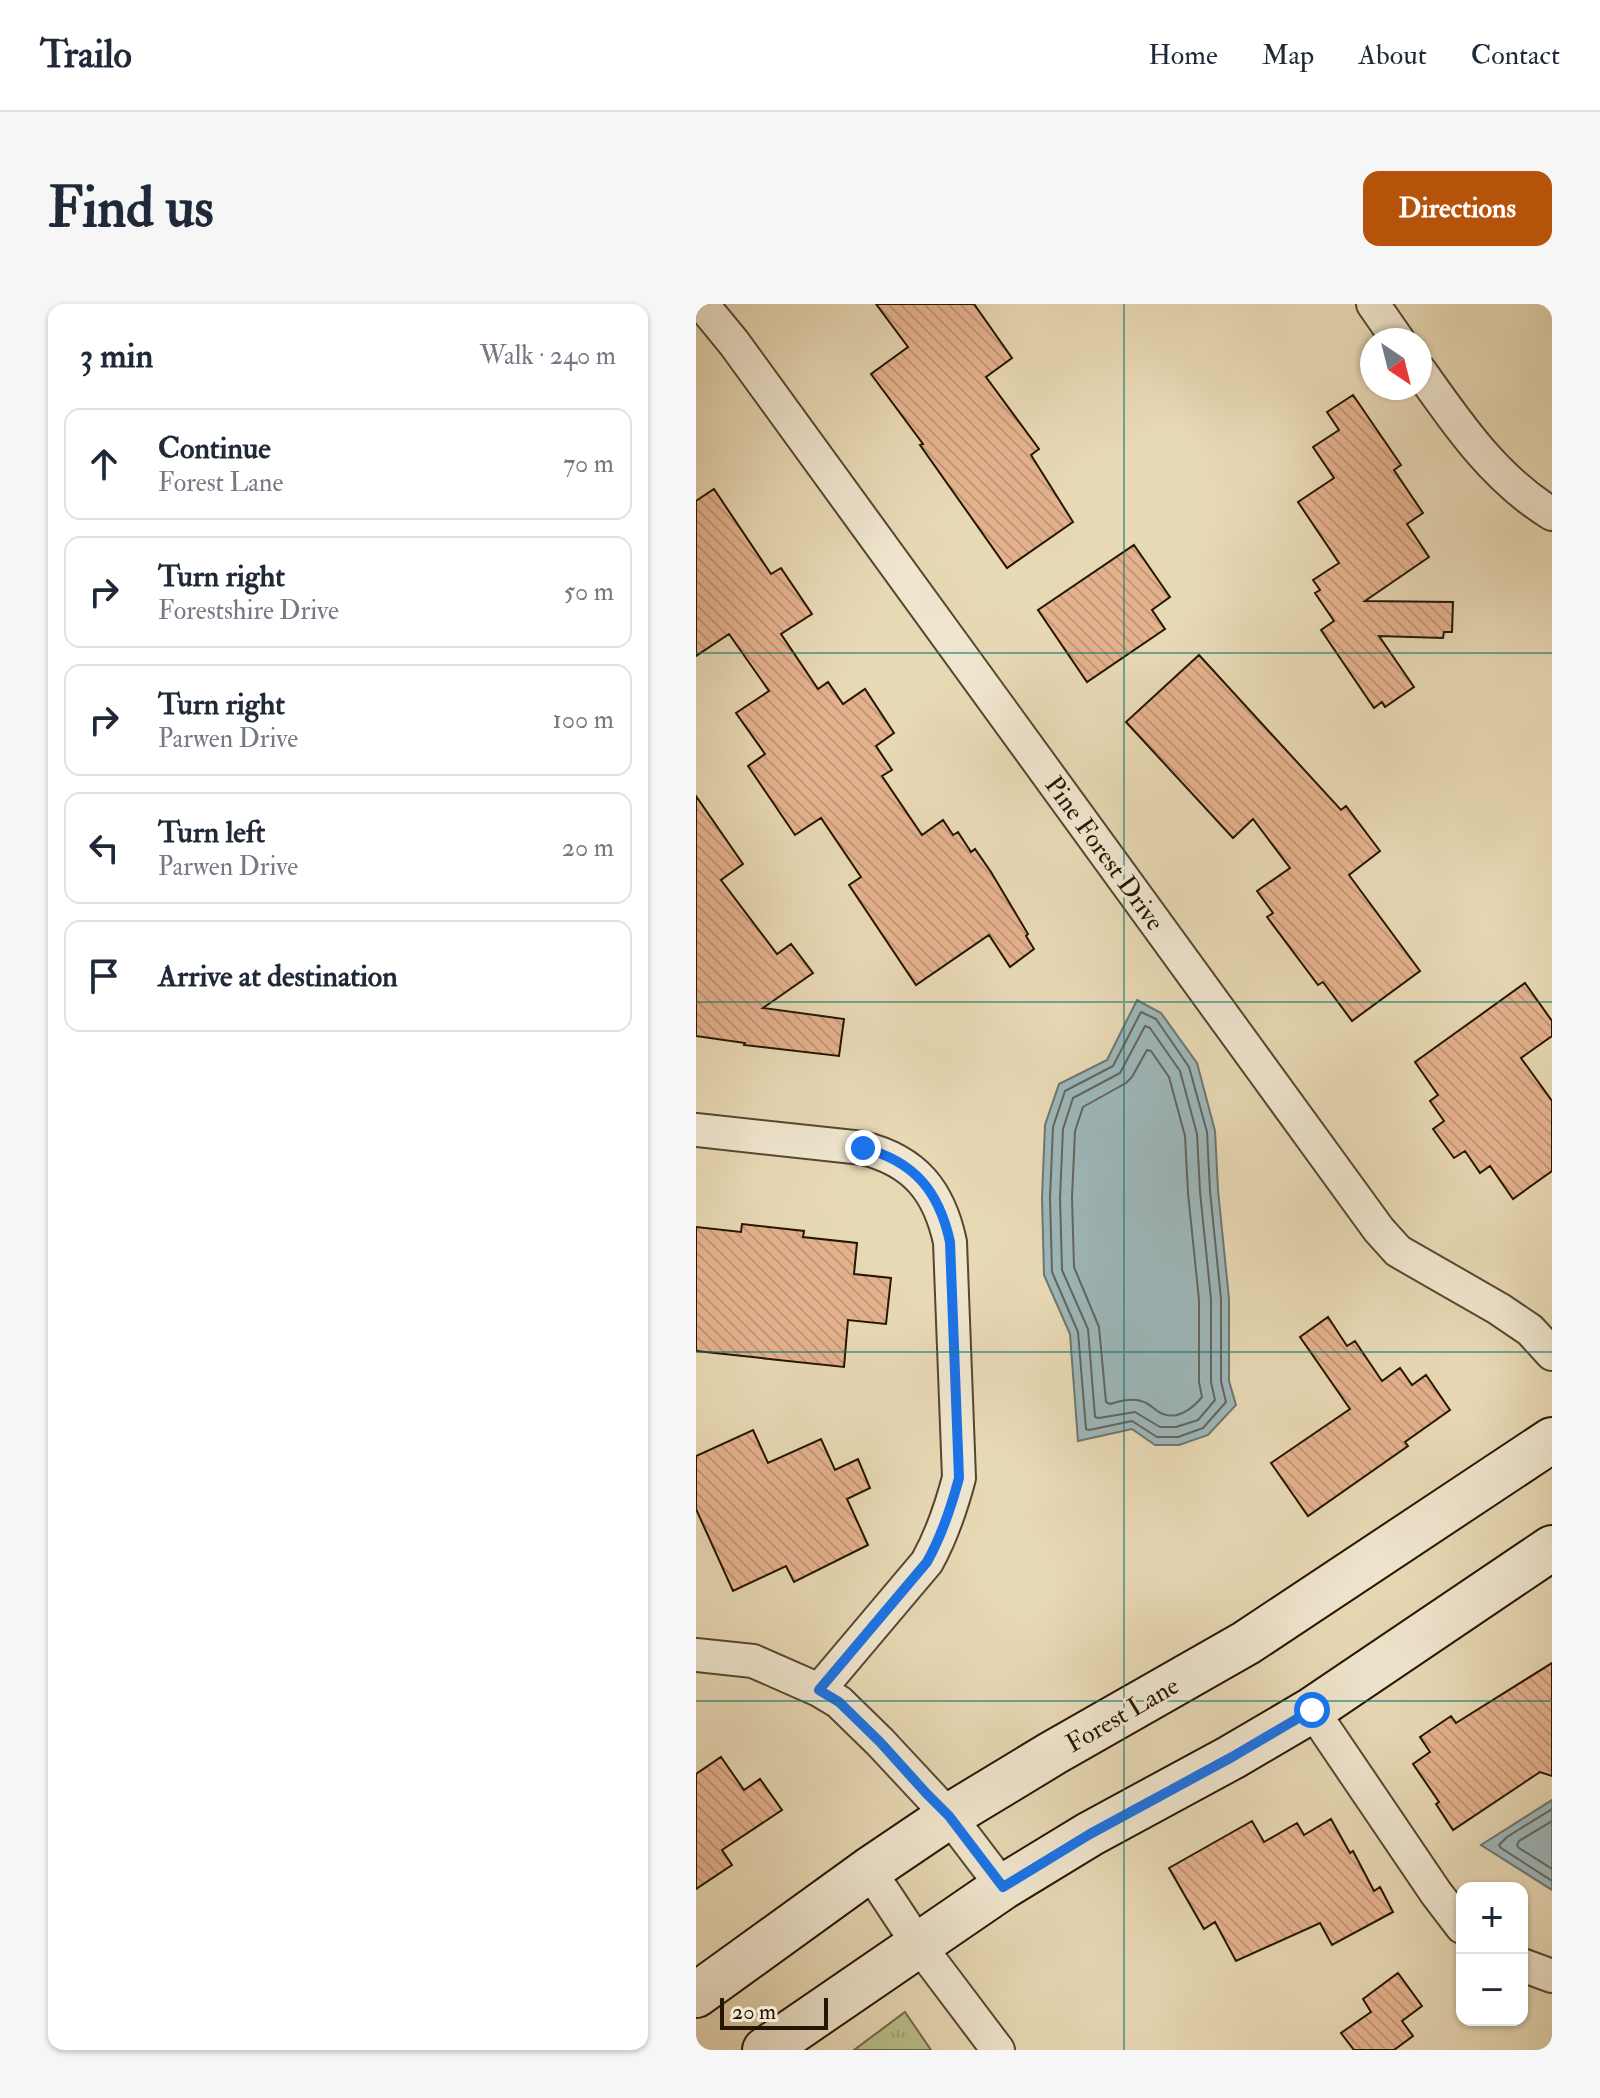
<!DOCTYPE html>
<meta charset="utf-8">
<style>
:root{--surface:#fff;--page:#f6f6f7;--text:#1f2937;--muted:#747a83;--line:#e0e1e3;--accent:#b45309}
body{margin:0;font-family:"IM FELL Double Pica",serif;background:var(--page);color:var(--text)}
.controls{position:absolute;right:24px;bottom:24px;display:grid;overflow:hidden;border-radius:16px;box-shadow:0 2px 6px #0004}
.controls button{width:72px;height:72px;display:grid;place-items:center;padding:0;border:0;border-bottom:2px solid var(--line);background:var(--surface);color:var(--text);font:40px sans-serif}
.compass{position:absolute;left:664px;top:24px;width:72px;height:72px;border-radius:50%;background:var(--surface);box-shadow:0 2px 6px #0004;rotate:145deg}
.scale{position:absolute;left:24px;bottom:20px;width:108px;box-sizing:border-box;padding-left:8px;border:4px solid #241602;border-top:0;font-size:22px;line-height:28px;white-space:nowrap;color:#241602;-webkit-text-stroke:6px #f0e6cf;paint-order:stroke}
.stop{position:absolute;width:24px;height:24px;margin:-18px;border:6px solid #1a73e8;border-radius:50%;background:#fff}
.stop.end{background:#1a73e8;border-color:#fff;box-shadow:0 2px 8px #0008}
.list{margin:0;padding:0;list-style:none}
h2{display:flex;justify-content:space-between;align-items:center;height:104px;margin:0;padding:0 32px;font-size:34px}
h2 small{font-size:26px;font-weight:400;color:var(--muted)}
.list li{display:grid;grid-template-columns:52px 1fr auto;gap:24px;align-items:center;box-sizing:border-box;height:112px;margin:0 16px 16px;padding:0 16px;border:2px solid var(--line);border-radius:16px}
.list b{display:block;font-size:30px;white-space:nowrap}
.list p{margin:0;font-size:26px;white-space:nowrap;color:var(--muted)}
.list em{font-size:26px;font-style:normal;color:var(--muted)}
.icon{flex:none;width:44px;height:44px;fill:none;stroke:currentColor;stroke-width:2;stroke-linecap:round;stroke-linejoin:round}
.map{position:relative;flex:none;width:856px;height:1746px;overflow:hidden;border-radius:16px}
header{display:flex;align-items:center;gap:48px;box-sizing:border-box;height:112px;padding:0 40px;background:var(--surface);border-bottom:2px solid var(--line)}
header strong{font-size:38px}
nav{display:flex;gap:44px;margin-inline-start:auto;font-size:28px}
.intro{display:flex;align-items:center;justify-content:space-between;box-sizing:border-box;height:192px;padding:0 48px}
h1{margin:0;font-size:56px}
.button{padding:20px 36px;border-radius:16px;background:var(--accent);color:#fff;font-size:28px;font-weight:700}
main{display:flex;gap:48px;padding:0 48px}
aside{flex:1;background:var(--surface);border-radius:16px;box-shadow:0 2px 6px #0004}
.map>svg:first-child{display:block}
.grass{fill:url(#grass-tufts);stroke:#6e6a46;stroke-width:2}
.water{fill:#9eb7ba;stroke:#6d7770;stroke-width:2}
.lines{fill:none;stroke-linecap:round;stroke-linejoin:round}
.shore{stroke:#61665e;stroke-width:2}
.building{fill:url(#building-back-hatch);stroke:#241602;stroke-width:2}
.street-casing{stroke:#55472f;stroke-width:36}
.secondary-casing{stroke:#241602;stroke-width:48}
.street{stroke:#f0e6cf;stroke-width:32}
.secondary{stroke:#f0e6cf;stroke-width:44}
.route{stroke:#1a73e8;stroke-width:10}
.grid{fill:none;stroke:#0f766e;stroke-width:2;stroke-opacity:0.55}
.labels{text-anchor:middle;stroke-width:6;stroke-linejoin:round;paint-order:stroke}
.street-label{font-size:26px;fill:#241602;stroke:#f0e6cf}
</style>
<header>
<strong>Trailo</strong>
<nav><a>Home</a><a>Map</a><a>About</a><a>Contact</a></nav>
</header>
<div class="intro"><h1>Find us</h1><a class="button">Directions</a></div>
<main>
<aside>
<h2>3 min<small>Walk · 240 m</small></h2>
<ul class="list">
<li><svg class="icon" aria-label="ahead" viewBox="0 0 24 24"><path d="M12 20V5M6 11l6-6 6 6"/></svg><div><b>Continue</b><p>Forest Lane</p></div><em>70 m</em></li>
<li><svg class="icon" aria-label="right" viewBox="0 0 24 24"><path d="M7 20v-9h11M14 6l5 5-5 5"/></svg><div><b>Turn right</b><p>Forestshire Drive</p></div><em>50 m</em></li>
<li><svg class="icon" aria-label="right" viewBox="0 0 24 24"><path d="M7 20v-9h11M14 6l5 5-5 5"/></svg><div><b>Turn right</b><p>Parwen Drive</p></div><em>100 m</em></li>
<li><svg class="icon" aria-label="left" viewBox="0 0 24 24"><path d="M17 20v-9H6M10 6l-5 5 5 5"/></svg><div><b>Turn left</b><p>Parwen Drive</p></div><em>20 m</em></li>
<li><svg class="icon" aria-label="arrive" viewBox="0 0 24 24"><path d="M6 21V4h12l-3 4 3 4H6"/></svg><div><b>Arrive at destination</b></div></li>
</ul>
</aside>
<div class="map">
<svg width="856" height="1746" viewBox="0 0 856 1746">
<defs>
<pattern id="grass-tufts" width="24" height="20" patternUnits="userSpaceOnUse" patternTransform="scale(2)"><rect width="24" height="20" fill="#b9be8b"/><path d="M3 7l-1-3M5 7V3M7 7l1-3M15 17l-1-3M17 17v-4M19 17l1-3" fill="none" stroke="#9fa376"/></pattern>
<pattern id="building-back-hatch" width="6" height="6" patternUnits="userSpaceOnUse" patternTransform="scale(2)"><rect width="6" height="6" fill="#e5b28e"/><path d="M-1 5l2 2M0 0l6 6M5-1l2 2" fill="none" stroke="#c49879"/></pattern>
</defs>
<rect width="100%" height="100%" fill="#e8d9b5"/>
<filter id="stains"><feTurbulence type="fractalNoise" baseFrequency=".0025" numOctaves="4"/><feColorMatrix values="0 0 0 0 .2 0 0 0 0 .09 0 0 0 0 .02 0 0 0 .5 -.17"/></filter>
<radialGradient id="worn" r=".72"><stop offset=".6" stop-color="#630" stop-opacity="0"/><stop offset="1" stop-color="#630" stop-opacity=".3"/></radialGradient>
<path class="grass" d="M 209,1708 L 235,1746 L 158,1746 Z"/>
<path class="water" d="M 441,696 L 465,709 L 501,759 L 519,827 L 522,886 L 533,995 L 533,1077 L 540,1101 L 512,1131 L 483,1141 L 459,1141 L 436,1125 L 382,1137 L 374,1030 L 348,971 L 346,894 L 349,821 L 363,780 L 411,756 Z
M 856,1496 L 856,1586 L 785,1541 Z"/>
<g class="lines">
<path class="shore" d="M 445,708 L 460,715 L 493,763 L 511,828 L 514,887 L 525,995 L 525,1077 L 530,1098 L 507,1124 L 482,1133 L 461,1133 L 436,1117 L 393,1126 L 390,1125 L 382,1028 L 356,968 L 354,894 L 357,823 L 369,787 L 417,762 Z
M 449,722 L 454,724 L 484,767 L 501,830 L 504,888 L 515,995 L 515,1078 L 519,1096 L 502,1116 L 480,1123 L 464,1123 L 439,1108 L 403,1114 L 399,1113 L 392,1025 L 366,966 L 364,894 L 367,825 L 377,794 L 424,769 Z
M 451,746 L 455,747 L 473,773 L 489,832 L 492,889 L 503,996 L 503,1078 L 506,1093 C 497,1104 482,1116 467,1110 C 459,1107 454,1099 445,1097 C 435,1094 424,1097 414,1100 L 410,1098 L 403,1023 L 378,963 L 376,894 L 379,827 L 387,803 L 430,779 L 436,773 Z
M 856,1505 L 811,1533 L 803,1541 L 805,1544 L 856,1577
M 856,1517 L 823,1537 L 821,1541 L 823,1544 L 856,1565"/>
</g>
<path class="building" d="M 180,0 L 278,0 L 316,54 L 290,73 L 343,145 L 335,151 L 377,218 L 311,264 L 224,141 L 227,140 L 175,70 L 212,43 Z
M 657,91 L 705,161 L 698,166 L 727,209 L 711,220 L 733,253 L 669,297 L 757,298 L 756,328 L 748,328 L 747,334 L 683,332 L 718,383 L 689,403 L 686,398 L 678,404 L 625,326 L 638,317 L 619,289 L 624,286 L 617,276 L 643,259 L 602,198 L 638,174 L 617,143 L 643,126 L 631,108 Z
M 18,185 L 75,270 L 85,264 L 116,310 L 85,330 L 122,385 L 132,378 L 147,400 L 169,385 L 198,429 L 180,442 L 196,466 L 186,472 L 226,531 L 247,516 L 257,531 L 262,528 L 275,548 L 279,545 L 295,568 L 332,630 L 330,632 L 338,645 L 314,663 L 293,631 L 220,681 L 153,581 L 165,573 L 125,514 L 99,531 L 52,462 L 69,450 L 40,409 L 73,387 L 33,330 L 0,352 L 0,197 Z
M 438,241 L 474,293 L 456,306 L 469,325 L 391,378 L 342,306 Z
M 503,351 L 645,506 L 650,502 L 684,547 L 653,571 L 724,667 L 656,717 L 627,678 L 622,681 L 571,613 L 577,609 L 561,587 L 594,564 L 557,515 L 537,534 L 430,418 Z
M 0,492 L 47,560 L 25,576 L 81,650 L 95,640 L 117,669 L 67,704 L 148,715 L 143,752 L 48,741 L 49,739 L 0,732 Z
M 829,679 L 856,717 L 856,732 L 825,754 L 856,797 L 856,867 L 817,895 L 794,862 L 784,869 L 769,847 L 758,854 L 737,825 L 748,817 L 734,797 L 742,791 L 719,758 Z
M 46,920 L 108,927 L 107,933 L 161,939 L 158,970 L 195,974 L 190,1020 L 152,1016 L 148,1063 L 0,1047 L 0,923 L 45,928 Z
M 632,1013 L 651,1042 L 659,1037 L 686,1077 L 704,1064 L 716,1081 L 730,1071 L 754,1106 L 709,1138 L 712,1142 L 612,1212 L 575,1159 L 654,1105 L 604,1033 Z
M 57,1126 L 72,1159 L 125,1135 L 139,1166 L 162,1155 L 174,1184 L 151,1195 L 172,1241 L 98,1278 L 90,1262 L 37,1287 L 0,1205 L 0,1152 Z
M 856,1359 L 856,1472 L 844,1468 L 757,1526 L 740,1500 L 743,1498 L 717,1460 L 734,1448 L 724,1433 L 755,1412 L 760,1419 Z
M 25,1453 L 48,1486 L 64,1475 L 86,1506 L 26,1546 L 36,1561 L 0,1585 L 0,1470 Z
M 635,1515 L 654,1549 L 657,1547 L 678,1587 L 684,1583 L 697,1608 L 636,1641 L 624,1619 L 540,1657 L 519,1618 L 508,1625 L 473,1564 L 556,1517 L 568,1538 L 601,1519 L 608,1531 Z
M 702,1669 L 726,1702 L 706,1717 L 717,1732 L 698,1746 L 658,1746 L 645,1729 L 675,1708 L 667,1695 Z"/>
<g class="lines">
<g class="street-casing">
<path id="street" d="M 6,0 L 38,39 L 683,926 L 702,947 L 803,1005 L 834,1026 L 856,1050
M 677,0 L 702,36
M 724,67 C 762,121 799,175 856,210
M 0,826 L 167,844 C 219,857 243,887 254,938 L 263,1174 C 255,1204 246,1231 231,1258 L 123,1386
M 0,1351 L 57,1357 L 123,1386 L 143,1398 L 184,1438 L 253,1512 L 307,1583
M 616,1406 L 740,1589 L 766,1623
M 173,1566 L 222,1640 L 302,1746
M 826,1661 L 856,1672"/>
</g>
<g class="secondary-casing">
<path id="secondary" d="M 0,1691 L 173,1566 L 253,1512 L 357,1449 L 550,1339 L 856,1136
M 69,1746 L 307,1583 L 394,1530 L 536,1453 L 616,1406 L 856,1244"/>
</g>
<use href="#street" class="street"/>
<use href="#secondary" class="secondary"/>
</g>
<g class="lines">
<path class="route" d="M 167,844 C 218,857 243,887 254,938 L 263,1174 C 255,1204 246,1231 231,1258 L 123,1386 L 143,1398 L 184,1438 L 230,1489 L 253,1512 L 307,1583 L 394,1530 L 536,1453 L 616,1406"/>
</g>
<path class="grid" d="M 428,0 L 428,1746M 0,349 L 856,349M 0,698 L 856,698M 0,1048 L 856,1048M 0,1397 L 856,1397"/>
<g class="labels">
<g class="street-label">
<text transform="translate(409 549) rotate(54)" y="9">Pine Forest Drive</text>
<text transform="translate(426 1410) rotate(-30)" y="9">Forest Lane</text>
</g>
</g>
<rect width="100%" height="100%" filter="url(#stains)"/>
<rect width="100%" height="100%" fill="url(#worn)"/>
</svg>
<div class="controls">
<button>+</button>
<button>−</button>
</div>
<svg class="compass" viewBox="-18 -18 36 36"><path d="M0-13l5 13h-10z" fill="#e53935"/><path d="M0 13l5-13h-10z" fill="#747a83"/></svg>
<div class="scale">20 m</div>
<div class="stop" style="left:616px;top:1406px"></div>
<div class="stop end" style="left:167px;top:844px"></div>
</div>
</main>
